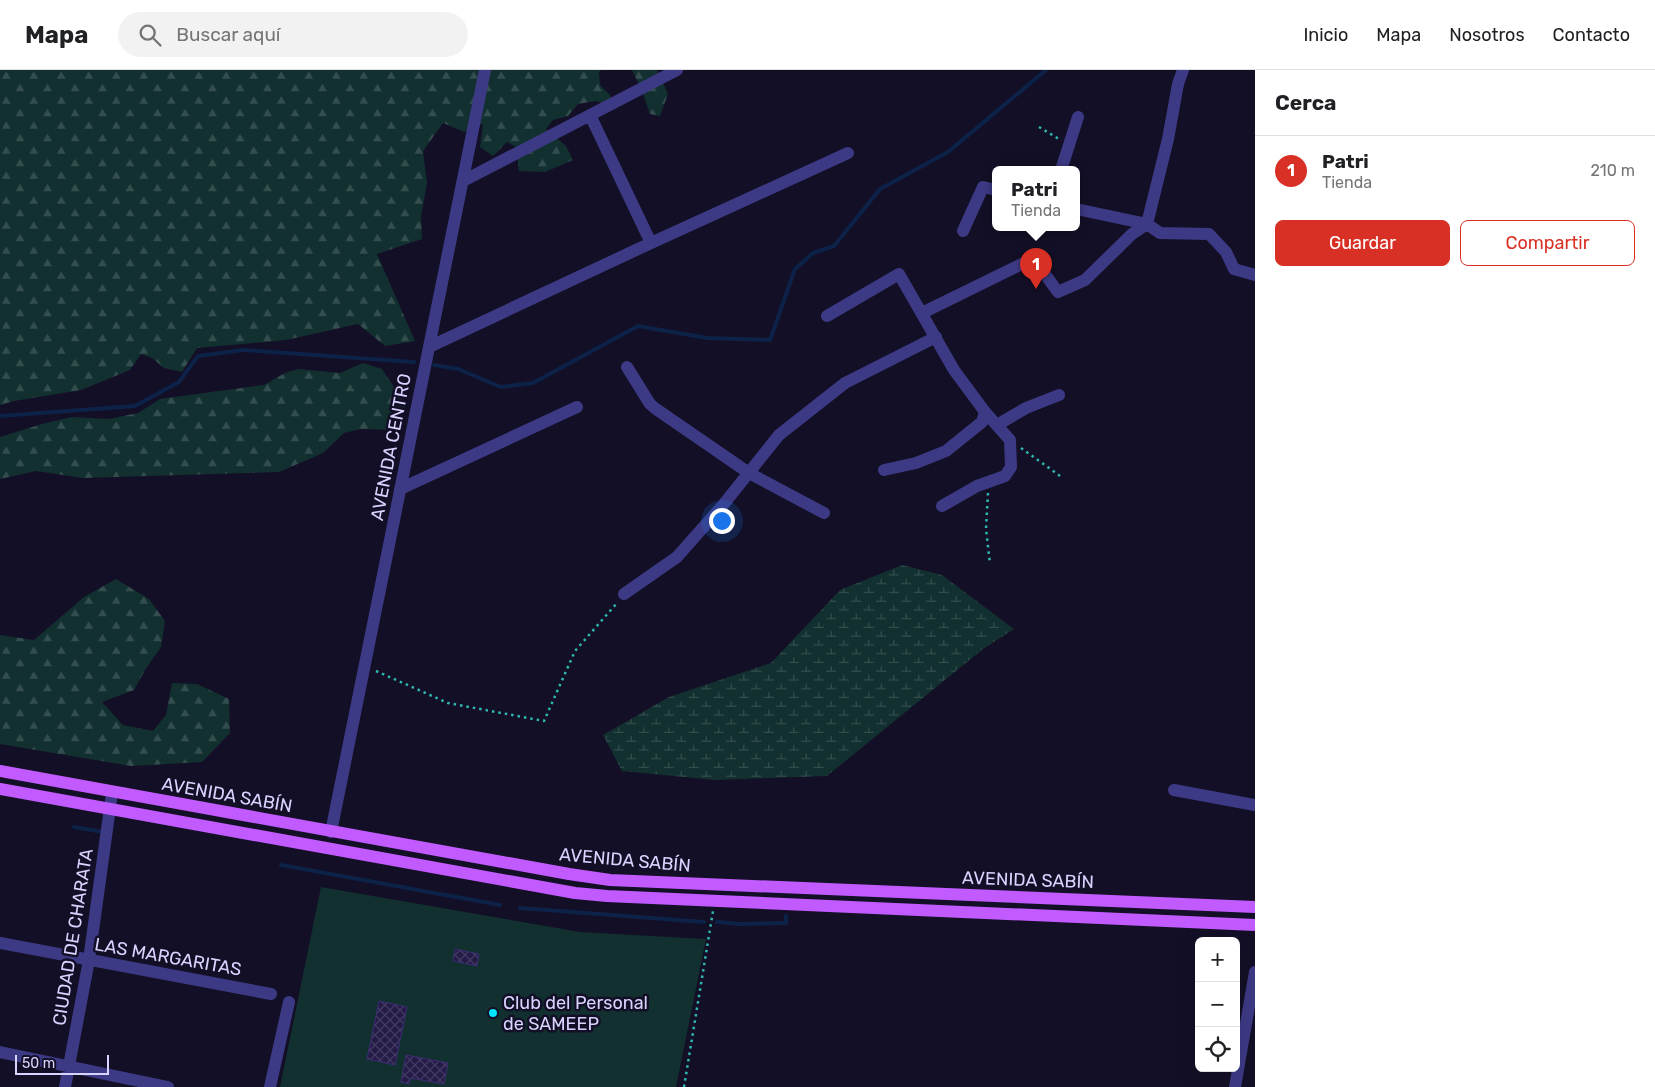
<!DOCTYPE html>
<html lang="es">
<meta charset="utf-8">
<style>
:root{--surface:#fff;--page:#f2f2f2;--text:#202124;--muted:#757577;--line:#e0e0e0;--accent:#d93025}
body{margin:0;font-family:Rubik,sans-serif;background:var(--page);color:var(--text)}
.controls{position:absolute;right:15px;bottom:15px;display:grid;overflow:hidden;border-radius:8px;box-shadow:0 5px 20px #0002}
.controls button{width:45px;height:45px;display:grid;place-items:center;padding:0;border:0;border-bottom:1px solid var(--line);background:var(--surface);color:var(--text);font:25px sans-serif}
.scale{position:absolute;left:15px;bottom:12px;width:94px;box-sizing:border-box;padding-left:5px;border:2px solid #d9d4ff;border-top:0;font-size:14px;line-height:18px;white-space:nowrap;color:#d9d4ff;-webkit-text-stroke:4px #130f26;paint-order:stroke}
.you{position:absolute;left:721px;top:450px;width:18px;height:18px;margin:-12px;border:4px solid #fff;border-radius:50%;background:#1a73e8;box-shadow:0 0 0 8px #1a73e833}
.badge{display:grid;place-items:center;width:32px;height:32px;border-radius:50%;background:var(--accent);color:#fff;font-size:16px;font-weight:700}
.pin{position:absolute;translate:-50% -41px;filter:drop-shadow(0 1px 2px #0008)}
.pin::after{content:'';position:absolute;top:26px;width:18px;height:15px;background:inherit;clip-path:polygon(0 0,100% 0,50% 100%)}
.popup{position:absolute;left:992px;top:96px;width:88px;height:65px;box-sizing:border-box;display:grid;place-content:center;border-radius:8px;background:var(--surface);filter:drop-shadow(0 1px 4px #0005);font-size:16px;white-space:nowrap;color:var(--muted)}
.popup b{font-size:19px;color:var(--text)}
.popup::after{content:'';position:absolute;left:50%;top:100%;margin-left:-10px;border:10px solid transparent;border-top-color:var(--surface)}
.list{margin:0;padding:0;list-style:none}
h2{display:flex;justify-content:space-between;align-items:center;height:65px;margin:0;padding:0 20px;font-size:21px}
h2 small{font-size:16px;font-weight:400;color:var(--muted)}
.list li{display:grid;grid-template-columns:32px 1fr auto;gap:15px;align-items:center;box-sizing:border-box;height:70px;padding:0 20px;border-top:1px solid var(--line)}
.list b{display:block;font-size:19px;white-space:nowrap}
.list p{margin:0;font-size:16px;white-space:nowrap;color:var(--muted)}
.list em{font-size:16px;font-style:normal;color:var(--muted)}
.actions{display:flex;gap:10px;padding:15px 20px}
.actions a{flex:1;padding:11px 0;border:1px solid var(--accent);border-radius:8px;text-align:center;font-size:18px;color:var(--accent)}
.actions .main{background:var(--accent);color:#fff}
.icon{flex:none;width:28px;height:28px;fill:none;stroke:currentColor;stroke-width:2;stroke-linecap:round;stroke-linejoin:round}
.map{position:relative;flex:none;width:1255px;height:1017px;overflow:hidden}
header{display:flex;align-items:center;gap:30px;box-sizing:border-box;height:70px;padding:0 25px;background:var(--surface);border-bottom:1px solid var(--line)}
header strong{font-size:24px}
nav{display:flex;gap:28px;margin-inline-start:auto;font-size:18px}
.search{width:350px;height:45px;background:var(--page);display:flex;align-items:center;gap:12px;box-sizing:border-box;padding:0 18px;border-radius:28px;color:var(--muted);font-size:19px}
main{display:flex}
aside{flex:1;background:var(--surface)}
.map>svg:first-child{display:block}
.forest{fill:url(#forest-firs)}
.wetland{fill:url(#wetland-marsh)}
.green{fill:#12302f}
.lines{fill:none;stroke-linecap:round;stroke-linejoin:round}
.stream{stroke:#0c2248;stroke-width:4}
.building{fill:url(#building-cross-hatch);stroke:#3b2d73}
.path{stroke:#2fb8b0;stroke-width:2.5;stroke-dasharray:2.5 4;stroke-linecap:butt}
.minor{stroke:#3d3a85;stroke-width:12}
.major{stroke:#c25bff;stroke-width:12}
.poi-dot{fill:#00e5ff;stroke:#130f26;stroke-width:2}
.labels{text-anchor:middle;stroke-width:5;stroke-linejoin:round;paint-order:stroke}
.street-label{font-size:18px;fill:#d9d4ff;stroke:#130f26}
.poi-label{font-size:18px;fill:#d9d4ff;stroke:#130f26;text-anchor:start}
</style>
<header>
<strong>Mapa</strong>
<div class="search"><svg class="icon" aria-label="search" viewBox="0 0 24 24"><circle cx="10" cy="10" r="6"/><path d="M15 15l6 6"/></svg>Buscar aquí</div>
<nav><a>Inicio</a><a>Mapa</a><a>Nosotros</a><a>Contacto</a></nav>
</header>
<main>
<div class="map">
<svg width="1255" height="1017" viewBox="0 0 1255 1017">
<defs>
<pattern id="forest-firs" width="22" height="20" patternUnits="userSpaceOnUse" patternTransform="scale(1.25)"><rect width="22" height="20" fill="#12302f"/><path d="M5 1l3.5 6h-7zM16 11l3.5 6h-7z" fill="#344d4e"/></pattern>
<pattern id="wetland-marsh" width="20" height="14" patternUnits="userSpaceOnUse" patternTransform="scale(1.25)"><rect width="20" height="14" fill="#12302f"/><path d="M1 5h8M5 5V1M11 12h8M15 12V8" fill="none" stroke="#344d4e"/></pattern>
<pattern id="building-cross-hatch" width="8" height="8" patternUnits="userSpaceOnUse" patternTransform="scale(1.25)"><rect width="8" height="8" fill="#241b47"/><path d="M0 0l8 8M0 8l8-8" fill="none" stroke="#433b63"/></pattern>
</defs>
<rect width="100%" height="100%" fill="#130f26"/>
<path class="forest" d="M 0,0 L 601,0 L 599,2 L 600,15 L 610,25 L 613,37 L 596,31 L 578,34 L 568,46 L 553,50 L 546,59 L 566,76 L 573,90 L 545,102 L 519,101 L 516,77 L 507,72 L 493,86 L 480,77 L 483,54 L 464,62 L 443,53 L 423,81 L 427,113 L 421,146 L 422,169 L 377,184 L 415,271 L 385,276 L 358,254 L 286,270 L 197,278 L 182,302 L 164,298 L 152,288 L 141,284 L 130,300 L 81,320 L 14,331 L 0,335 Z
M 632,0 L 657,0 L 668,24 L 660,46 L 650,44 L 642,21 Z
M 363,293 L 382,299 L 406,335 L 398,360 L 361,359 L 344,363 L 323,383 L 279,402 L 83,408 L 36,401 L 0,409 L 0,367 L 42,354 L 71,347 L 109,349 L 138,343 L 160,329 L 264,315 L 285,303 L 298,299 L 340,303 Z
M 116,509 L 149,529 L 165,551 L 161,577 L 145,600 L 134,620 L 102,632 L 123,655 L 153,661 L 166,645 L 172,613 L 197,614 L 229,629 L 230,663 L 202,692 L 131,696 L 0,674 L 0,565 L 34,570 L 84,527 Z"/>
<path class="wetland" d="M 902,495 L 942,505 L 1014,559 L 983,579 L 827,706 L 715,710 L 622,701 L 603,665 L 669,627 L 771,593 L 840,520 Z"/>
<path class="green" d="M 321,817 L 580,862 L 706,869 L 676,1017 L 280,1017 Z"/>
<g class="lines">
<path class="stream" d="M 434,295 L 458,299 L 501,317 L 533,313 L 638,256 L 707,268 L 770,270 L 795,199 L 813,183 L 834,176 L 880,119 L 948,82 L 1046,0
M 0,346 L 135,336 L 179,312 L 198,286 L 244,280 L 414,292
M 74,757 L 103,762
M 281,795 L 500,835
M 520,838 L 704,852
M 717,852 L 741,854 L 786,853 L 786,846"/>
</g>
<path class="building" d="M 455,879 L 479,884 L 477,896 L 453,891 Z
M 379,931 L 407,937 L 395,995 L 367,989 Z
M 406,985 L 448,993 L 444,1014 L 410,1008 L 409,1014 L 401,1012 Z"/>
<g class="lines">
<path class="path" d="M 1039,57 L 1059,69
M 1021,378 L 1063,408
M 988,423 L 986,459 L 990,494
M 376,601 L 448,633 L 544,651 L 575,581 L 617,533
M 684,1017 L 713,841"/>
<path class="minor" d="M 590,45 L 651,173
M 1061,100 L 1078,47
M 463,111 L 677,0
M 1076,139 L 1147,154 L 1160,163 L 1209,164 L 1226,182 L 1234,199 L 1255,205
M 963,161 L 983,117 L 996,120
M 922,243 L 1026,192 L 1038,195 L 1058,222 L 1085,210 L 1132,164 L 1147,154 L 1168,69 L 1178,14 L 1183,0
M 827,246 L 899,204 L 954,300 L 985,342 L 1010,370 L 1011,397 L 1005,406 L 977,416 L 942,436
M 429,277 L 651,173 L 848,83
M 627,297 L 650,334 L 656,339 L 749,403 L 824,443
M 997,355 L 1026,338 L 1059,325
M 884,400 L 916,393 L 946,381 L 982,352 L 985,342
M 400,419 L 577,337
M 624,524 L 677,487 L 723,435 L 779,365 L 845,313 L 936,267
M 1174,720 L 1255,735
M 331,762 L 485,0
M 0,873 L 271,924
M 0,982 L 168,1017
M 65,1017 L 89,890 L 112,723
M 270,1017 L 289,932
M 1235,1017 L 1255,902"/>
<path class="major" d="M 0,701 L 569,804 L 610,810 L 1255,837
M 0,719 L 575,823 L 607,826 L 1255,855"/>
</g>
<circle class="poi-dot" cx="493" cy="943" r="5"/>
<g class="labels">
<g class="street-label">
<text transform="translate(391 377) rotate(-79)" y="6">AVENIDA CENTRO</text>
<text transform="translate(227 725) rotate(10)" y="6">AVENIDA SABÍN</text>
<text transform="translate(625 790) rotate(5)" y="6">AVENIDA SABÍN</text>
<text transform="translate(1028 810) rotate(2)" y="6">AVENIDA SABÍN</text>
<text transform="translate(73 867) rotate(-81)" y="6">CIUDAD DE CHARATA</text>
<text transform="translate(168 887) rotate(10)" y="6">LAS MARGARITAS</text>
</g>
<g class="poi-label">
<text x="503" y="939">Club del Personal<tspan x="503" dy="21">de SAMEEP</tspan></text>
</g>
</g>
</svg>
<div class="controls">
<button>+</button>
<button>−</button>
<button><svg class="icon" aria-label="locate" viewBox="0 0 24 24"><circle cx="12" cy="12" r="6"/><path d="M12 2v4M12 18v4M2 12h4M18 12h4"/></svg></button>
</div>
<div class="scale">50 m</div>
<div class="you"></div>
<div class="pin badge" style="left:1036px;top:219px">1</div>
<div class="popup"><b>Patri</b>Tienda</div>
</div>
<aside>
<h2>Cerca<small></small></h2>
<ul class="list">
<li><span class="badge">1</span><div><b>Patri</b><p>Tienda</p></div><em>210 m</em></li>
</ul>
<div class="actions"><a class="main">Guardar</a><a>Compartir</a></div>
</aside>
</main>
